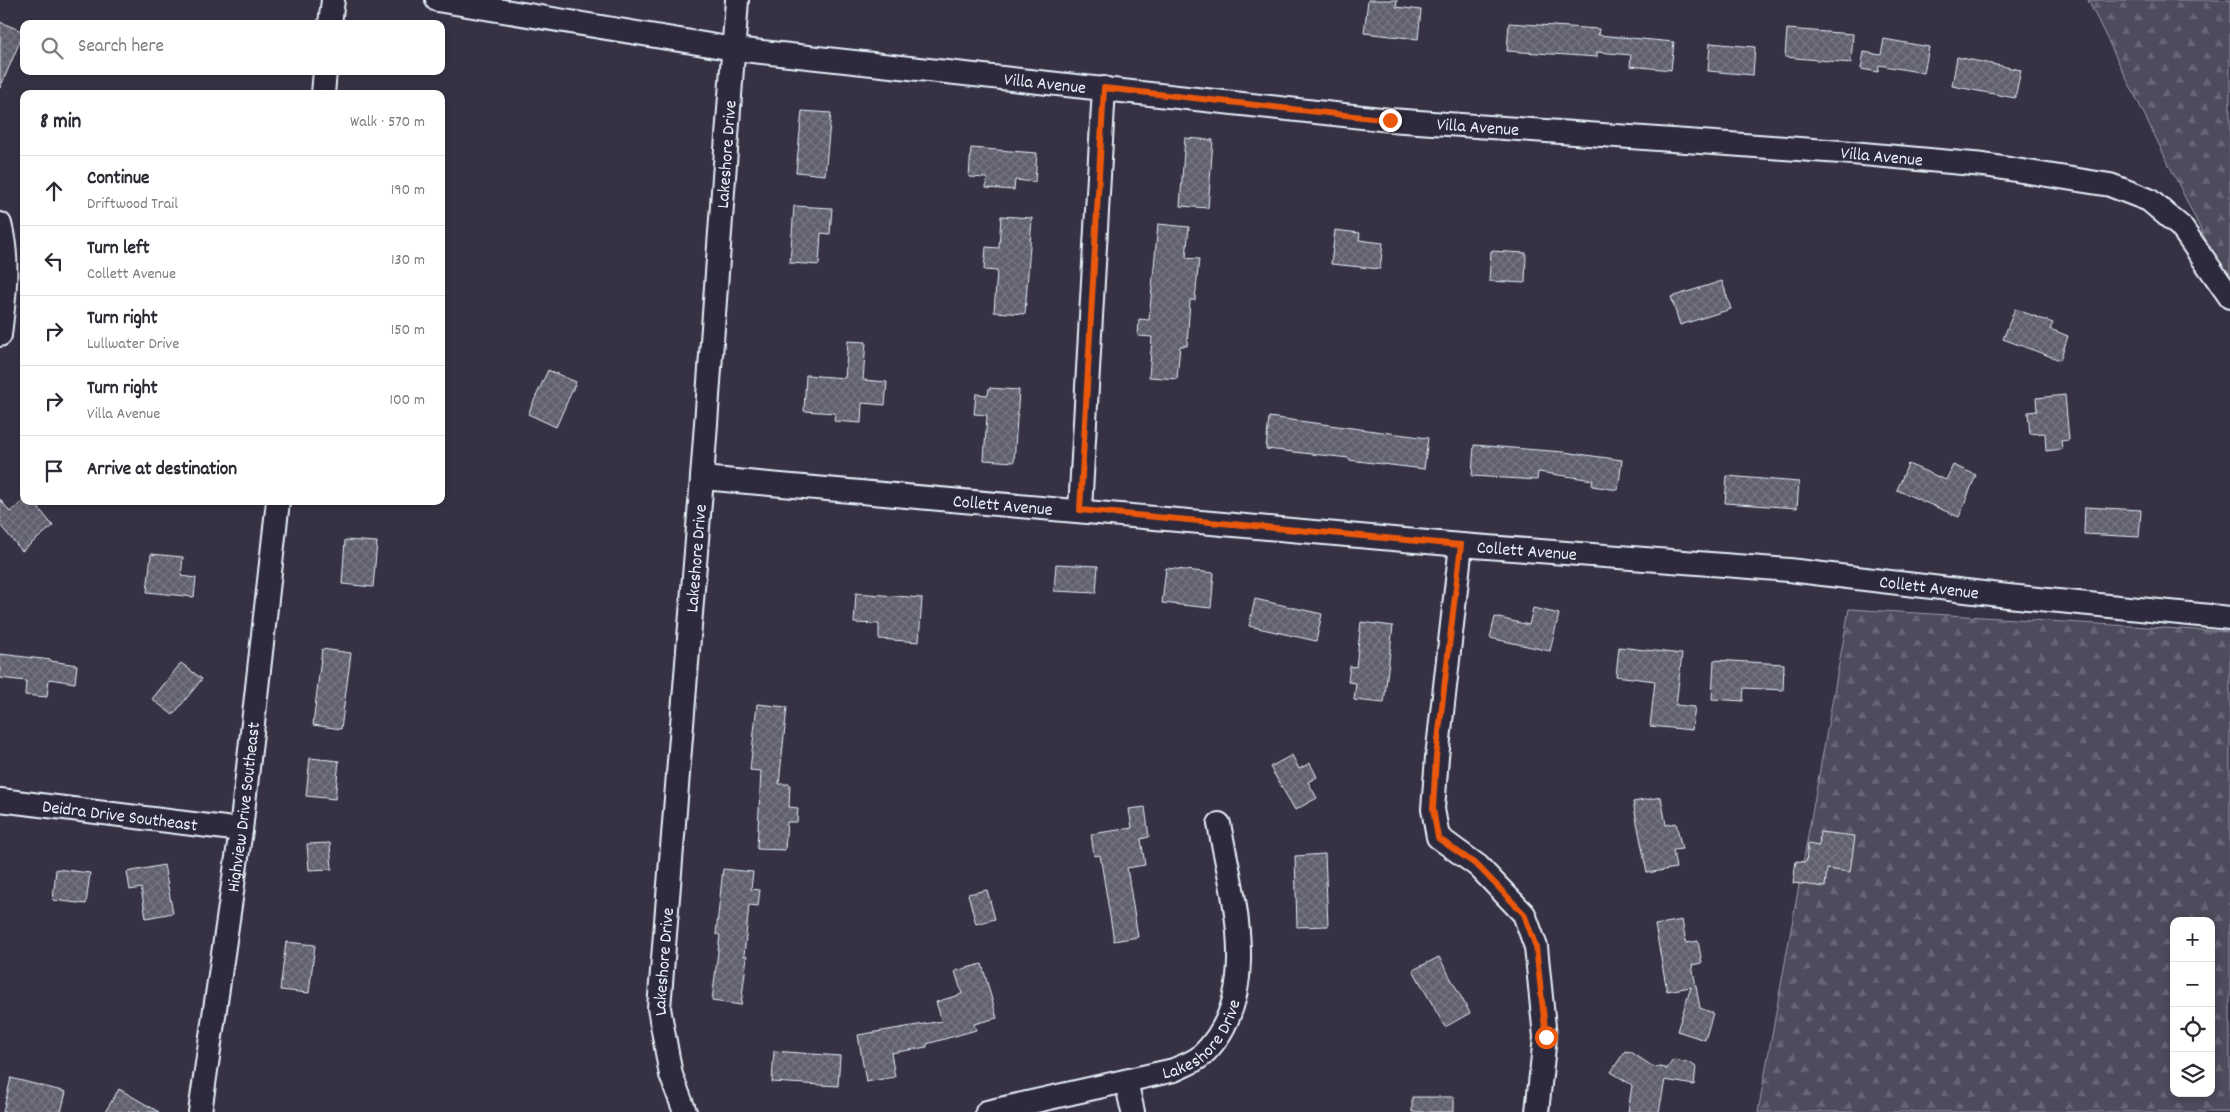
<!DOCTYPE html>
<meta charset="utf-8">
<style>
:root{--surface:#fff;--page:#f2f2f3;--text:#2b2b33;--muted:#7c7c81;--line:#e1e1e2}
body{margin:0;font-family:Dekko,sans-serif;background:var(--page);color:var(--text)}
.controls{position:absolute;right:15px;bottom:15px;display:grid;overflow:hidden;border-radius:10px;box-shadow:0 2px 8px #0003}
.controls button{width:45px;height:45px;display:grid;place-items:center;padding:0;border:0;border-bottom:1px solid var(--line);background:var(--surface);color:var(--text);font:25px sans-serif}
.stop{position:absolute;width:15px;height:15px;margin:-11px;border:4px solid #ea580c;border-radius:50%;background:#fff}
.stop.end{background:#ea580c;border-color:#fff;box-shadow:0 1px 5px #0008}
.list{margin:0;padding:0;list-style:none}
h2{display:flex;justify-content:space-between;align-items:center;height:65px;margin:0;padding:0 20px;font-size:21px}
h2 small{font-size:16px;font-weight:400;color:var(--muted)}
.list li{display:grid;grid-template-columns:32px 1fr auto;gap:15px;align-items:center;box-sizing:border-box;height:70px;padding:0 20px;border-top:1px solid var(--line)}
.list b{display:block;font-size:19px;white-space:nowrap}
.list p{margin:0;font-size:16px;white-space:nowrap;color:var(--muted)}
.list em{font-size:16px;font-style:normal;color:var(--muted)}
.icon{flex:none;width:28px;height:28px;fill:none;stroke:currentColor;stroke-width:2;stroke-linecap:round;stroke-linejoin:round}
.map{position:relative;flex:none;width:2230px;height:1112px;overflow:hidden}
.search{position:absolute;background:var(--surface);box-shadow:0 2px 8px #0003;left:20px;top:20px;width:425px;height:55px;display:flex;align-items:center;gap:12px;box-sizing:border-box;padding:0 18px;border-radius:10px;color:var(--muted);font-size:19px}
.panel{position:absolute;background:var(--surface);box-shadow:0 2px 8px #0003;left:20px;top:90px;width:425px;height:415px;border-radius:10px}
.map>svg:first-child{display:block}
.forest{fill:url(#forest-firs);stroke:#9a9eaa;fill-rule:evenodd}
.building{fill:url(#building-cross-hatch);stroke:#e8f1f8}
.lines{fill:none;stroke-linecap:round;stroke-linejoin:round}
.minor-casing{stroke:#e8f1f8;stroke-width:26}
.minor{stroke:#2f2a3d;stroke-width:22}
.route{stroke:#ea580c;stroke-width:6}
.labels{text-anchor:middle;stroke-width:4;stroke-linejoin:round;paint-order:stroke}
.street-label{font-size:18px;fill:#e8f1f8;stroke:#2f2a3d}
</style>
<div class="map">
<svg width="2230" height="1112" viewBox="0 0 2230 1112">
<defs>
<pattern id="forest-firs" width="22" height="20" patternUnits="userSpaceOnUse" patternTransform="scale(1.25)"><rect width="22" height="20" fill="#4d4b5c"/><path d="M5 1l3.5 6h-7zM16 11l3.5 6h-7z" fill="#676574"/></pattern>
<pattern id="building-cross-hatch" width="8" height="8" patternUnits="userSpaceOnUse" patternTransform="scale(1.25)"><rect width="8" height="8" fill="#605e6e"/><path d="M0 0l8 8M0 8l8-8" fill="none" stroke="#777683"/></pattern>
</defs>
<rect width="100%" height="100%" fill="#363244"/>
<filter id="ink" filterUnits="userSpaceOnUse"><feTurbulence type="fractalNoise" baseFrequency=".02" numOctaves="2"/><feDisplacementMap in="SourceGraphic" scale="10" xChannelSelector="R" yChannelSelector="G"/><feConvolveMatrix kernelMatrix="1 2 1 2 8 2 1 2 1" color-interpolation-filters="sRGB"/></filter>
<g filter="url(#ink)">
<path class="forest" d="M 2088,0 L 2230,0 L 2230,289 Z
M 1849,609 L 2230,632 L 2230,1112 L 1758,1112 ZM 2174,921 L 2211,921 L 2211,1093 L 2174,1093 Z"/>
<path class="building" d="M 1368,0 L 1397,0 L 1396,7 L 1421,10 L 1418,39 L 1364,33 Z
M 0,22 L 24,32 L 0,88 Z
M 1509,23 L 1599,29 L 1598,35 L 1674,42 L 1671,70 L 1630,66 L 1631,55 L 1597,52 L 1597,57 L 1507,51 Z
M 1787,29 L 1853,34 L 1851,63 L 1785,57 Z
M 1884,39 L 1929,47 L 1924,73 L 1879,65 L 1878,72 L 1861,69 L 1864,52 L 1881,55 Z
M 1710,43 L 1755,47 L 1753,75 L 1708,71 Z
M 1957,57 L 2021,70 L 2015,98 L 1952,86 Z
M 802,111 L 831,113 L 825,175 L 796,172 Z
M 1185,138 L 1213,140 L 1208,208 L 1180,206 Z
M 971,148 L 1037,153 L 1035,182 L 1015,180 L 1014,190 L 986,188 L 987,178 L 969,177 Z
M 794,206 L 832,208 L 830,234 L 821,233 L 819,265 L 790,263 Z
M 1001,216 L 1032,218 L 1025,314 L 994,312 L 997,271 L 984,270 L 986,247 L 999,248 Z
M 1158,224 L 1189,227 L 1186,258 L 1199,259 L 1195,300 L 1190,300 L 1187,346 L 1180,346 L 1177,379 L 1149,377 L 1152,337 L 1138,336 L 1139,319 L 1149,320 Z
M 1335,230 L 1360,233 L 1359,240 L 1383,243 L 1380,269 L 1331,264 Z
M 1491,251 L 1526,253 L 1525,283 L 1489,281 Z
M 1722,281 L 1731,309 L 1680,325 L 1671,297 Z
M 2015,309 L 2053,323 L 2050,329 L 2068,336 L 2060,360 L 2003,339 Z
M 848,341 L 866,342 L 863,380 L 887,382 L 885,405 L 862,403 L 861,423 L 834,421 L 835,413 L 804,411 L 806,375 L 845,378 Z
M 548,370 L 576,382 L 556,427 L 528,414 Z
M 989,388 L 1019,390 L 1014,462 L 984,460 L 987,415 L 974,414 L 976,394 L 988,395 Z
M 2065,395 L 2069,440 L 2061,441 L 2062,449 L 2046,451 L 2045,433 L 2030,434 L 2028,412 L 2037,411 L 2036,398 Z
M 1269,417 L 1428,438 L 1424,469 L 1349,460 L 1349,458 L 1266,449 Z
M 1474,445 L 1564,452 L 1622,460 L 1618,490 L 1592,486 L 1593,480 L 1538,472 L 1537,480 L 1472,476 Z
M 1908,464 L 1946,480 L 1953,465 L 1976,475 L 1959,517 L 1897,490 Z
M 1727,476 L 1799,482 L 1797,508 L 1725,503 Z
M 0,499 L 10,512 L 23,501 L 33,501 L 53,526 L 22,551 L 0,525 Z
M 2085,507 L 2141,510 L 2139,537 L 2084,534 Z
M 345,540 L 377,542 L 373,587 L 342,584 Z
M 151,554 L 183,557 L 181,576 L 196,578 L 194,597 L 147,592 Z
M 1056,564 L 1098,566 L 1096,593 L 1054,591 Z
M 1166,568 L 1214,573 L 1211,608 L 1162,603 Z
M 856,593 L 922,598 L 919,642 L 879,639 L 879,624 L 854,623 Z
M 1255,599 L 1322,614 L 1316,641 L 1249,626 Z
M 1533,608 L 1559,614 L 1550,651 L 1490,638 L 1495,617 L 1529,625 Z
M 1361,622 L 1393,626 L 1384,703 L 1354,700 L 1356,683 L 1348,682 L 1350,666 L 1356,667 Z
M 1619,647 L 1682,654 L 1676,705 L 1695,707 L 1692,730 L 1650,726 L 1655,681 L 1616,676 Z
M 322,649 L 351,653 L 341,729 L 313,725 Z
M 0,654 L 51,660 L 51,661 L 77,665 L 75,683 L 49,679 L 47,697 L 25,695 L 26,681 L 0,678 Z
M 1714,660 L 1784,664 L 1783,690 L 1744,688 L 1743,701 L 1712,699 Z
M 181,663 L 202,679 L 173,715 L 152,699 Z
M 757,704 L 787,707 L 779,784 L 790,784 L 789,807 L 798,808 L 797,822 L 787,822 L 785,850 L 757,849 L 761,771 L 750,770 Z
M 1292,755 L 1299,769 L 1310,763 L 1317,777 L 1308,782 L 1317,798 L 1295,810 L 1270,767 Z
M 310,758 L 339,761 L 335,799 L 306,796 Z
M 1661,797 L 1666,825 L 1676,823 L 1682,849 L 1673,850 L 1676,868 L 1647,873 L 1633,802 Z
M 1145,807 L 1149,837 L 1141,839 L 1145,865 L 1127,868 L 1138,937 L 1114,941 L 1100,855 L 1094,856 L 1091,834 L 1132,828 L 1129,809 Z
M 1820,832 L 1855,836 L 1850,872 L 1827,869 L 1825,887 L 1793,883 L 1796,861 L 1806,862 L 1808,844 L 1819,846 Z
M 330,843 L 332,869 L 309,870 L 307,844 Z
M 1325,854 L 1328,926 L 1297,927 L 1295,856 Z
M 164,865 L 173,913 L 146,918 L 141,888 L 130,890 L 127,872 Z
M 56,869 L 90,873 L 86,904 L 53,900 Z
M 723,869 L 753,872 L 751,889 L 760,890 L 758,906 L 749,905 L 744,956 L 747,956 L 741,1005 L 712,1001 L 720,935 L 716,934 Z
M 987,890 L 995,919 L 976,924 L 968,894 Z
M 1682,920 L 1686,943 L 1698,941 L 1702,963 L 1692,965 L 1700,1008 L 1713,1013 L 1705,1040 L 1677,1031 L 1691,987 L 1667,991 L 1655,925 Z
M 286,942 L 315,945 L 309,993 L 280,990 Z
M 1439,957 L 1470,1013 L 1445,1027 L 1413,970 Z
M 982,964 L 997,1018 L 974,1024 L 976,1030 L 927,1044 L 927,1047 L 891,1053 L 895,1077 L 866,1082 L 858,1035 L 942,1021 L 936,1002 L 962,994 L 955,971 Z
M 774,1051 L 840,1056 L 838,1086 L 772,1082 Z
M 1625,1051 L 1631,1052 L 1652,1066 L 1666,1068 L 1666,1070 L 1673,1060 L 1690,1063 L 1696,1067 L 1694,1085 L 1665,1080 L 1659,1112 L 1628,1112 L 1632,1085 L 1611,1072 Z
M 11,1078 L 66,1092 L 61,1112 L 3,1112 Z
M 119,1089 L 159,1112 L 105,1112 Z
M 1412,1097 L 1454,1097 L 1454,1112 L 1412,1112 Z"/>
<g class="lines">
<g class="minor-casing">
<g id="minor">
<path id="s1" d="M 437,0 L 734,49 L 1390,120 L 1841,152 L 1984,165 L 2110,185 L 2149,200 L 2181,227 L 2230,297"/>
<path d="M 330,24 L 333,0"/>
<path d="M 323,94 L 325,71"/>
<path d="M 0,224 C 10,261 4,299 0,335"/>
<path id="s2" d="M 702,478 L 1461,545 L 1789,570 L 2008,596 L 2230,618"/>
<path d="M 1080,510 L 1104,88"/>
<path d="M 1461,545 L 1437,757 L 1433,809 L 1438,837 L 1478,866 L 1524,914 L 1536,947 L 1545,1037 L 1537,1112"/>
<path id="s3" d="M 0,800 L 241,830"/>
<path d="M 1126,1081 L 1133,1112"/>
<path id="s4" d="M 200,1112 L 241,830 L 278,501"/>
<path id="s5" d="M 685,1112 L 671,1075 L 659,1008 L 702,478 L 737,0"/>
<path id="s6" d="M 987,1112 L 1174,1070 C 1183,1066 1194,1062 1201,1056 C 1264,998 1233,897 1219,824"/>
</g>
</g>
<use href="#minor" class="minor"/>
</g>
</g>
<g class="lines" filter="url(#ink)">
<path class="route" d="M 1390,120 L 1104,88 L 1080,510 L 1461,545 L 1436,757 L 1433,809 L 1438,838 L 1478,866 L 1524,914 L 1536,947 L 1546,1037"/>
</g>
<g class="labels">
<g class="street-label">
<text dy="6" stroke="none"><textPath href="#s1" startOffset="614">Villa Avenue</textPath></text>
<text dy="6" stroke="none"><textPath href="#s1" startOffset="1049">Villa Avenue</textPath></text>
<text dy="6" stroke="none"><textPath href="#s5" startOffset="964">Lakeshore Drive</textPath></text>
<text dy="6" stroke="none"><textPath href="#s1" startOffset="1454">Villa Avenue</textPath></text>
<text dy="6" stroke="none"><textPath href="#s2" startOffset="302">Collett Avenue</textPath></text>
<text dy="6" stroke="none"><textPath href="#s2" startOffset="828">Collett Avenue</textPath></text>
<text dy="6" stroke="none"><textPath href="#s5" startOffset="559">Lakeshore Drive</textPath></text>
<text dy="6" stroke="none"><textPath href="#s2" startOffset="1232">Collett Avenue</textPath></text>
<text dy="6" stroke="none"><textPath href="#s4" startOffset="308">Highview Drive Southeast</textPath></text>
<text dy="6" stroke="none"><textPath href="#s3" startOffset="121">Deidra Drive Southeast</textPath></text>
<text dy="6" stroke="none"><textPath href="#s5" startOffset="154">Lakeshore Drive</textPath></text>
<text dy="6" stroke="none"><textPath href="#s6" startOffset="234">Lakeshore Drive</textPath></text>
</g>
</g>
</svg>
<div class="controls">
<button>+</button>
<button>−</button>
<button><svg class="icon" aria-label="locate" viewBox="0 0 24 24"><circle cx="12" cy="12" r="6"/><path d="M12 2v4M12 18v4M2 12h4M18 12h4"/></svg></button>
<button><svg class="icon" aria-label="layers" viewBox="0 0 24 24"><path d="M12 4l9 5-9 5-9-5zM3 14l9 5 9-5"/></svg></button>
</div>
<div class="stop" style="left:1546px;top:1037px"></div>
<div class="stop end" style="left:1390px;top:120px"></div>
<div class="search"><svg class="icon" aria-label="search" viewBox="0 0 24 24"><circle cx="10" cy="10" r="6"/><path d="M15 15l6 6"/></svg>Search here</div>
<section class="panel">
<h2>8 min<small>Walk · 570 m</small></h2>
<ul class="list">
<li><svg class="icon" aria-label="ahead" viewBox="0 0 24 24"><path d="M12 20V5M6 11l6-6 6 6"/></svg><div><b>Continue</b><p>Driftwood Trail</p></div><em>190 m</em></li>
<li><svg class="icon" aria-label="left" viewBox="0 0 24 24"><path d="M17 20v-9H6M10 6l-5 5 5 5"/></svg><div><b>Turn left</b><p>Collett Avenue</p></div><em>130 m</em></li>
<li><svg class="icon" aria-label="right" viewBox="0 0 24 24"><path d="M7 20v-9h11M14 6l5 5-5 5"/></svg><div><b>Turn right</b><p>Lullwater Drive</p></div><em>150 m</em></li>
<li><svg class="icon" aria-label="right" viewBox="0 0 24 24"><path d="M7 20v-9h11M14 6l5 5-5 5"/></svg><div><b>Turn right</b><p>Villa Avenue</p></div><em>100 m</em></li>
<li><svg class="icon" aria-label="arrive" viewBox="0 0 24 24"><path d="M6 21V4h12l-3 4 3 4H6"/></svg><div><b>Arrive at destination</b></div></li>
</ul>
</section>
</div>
